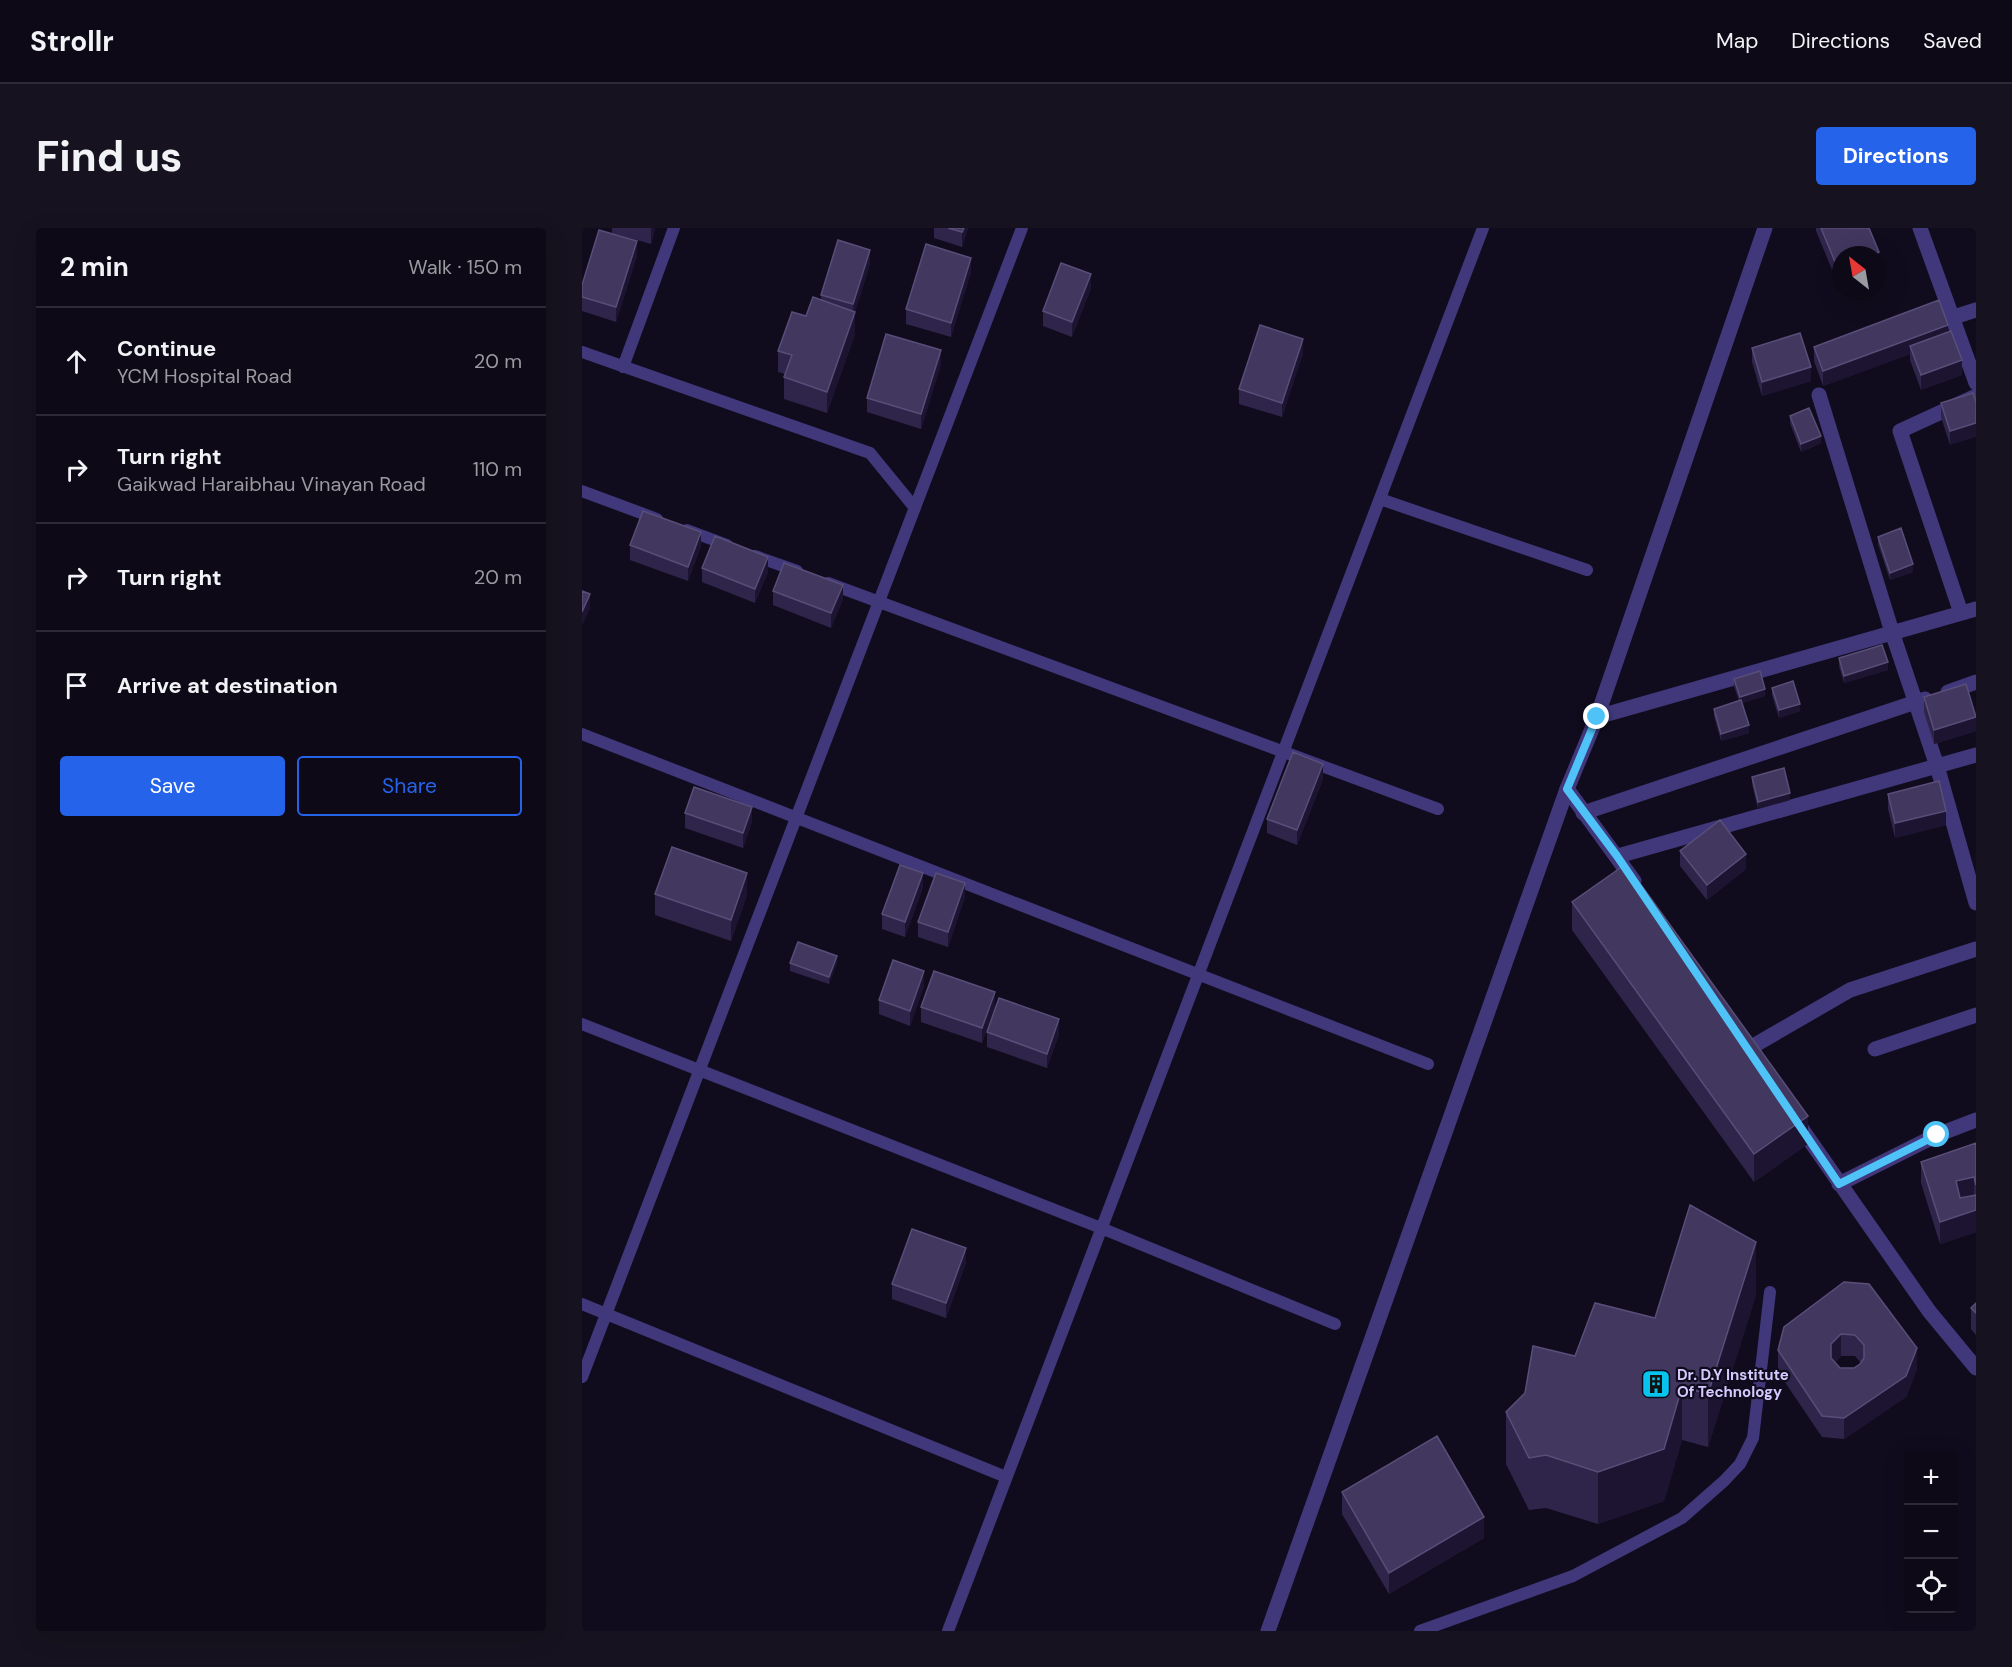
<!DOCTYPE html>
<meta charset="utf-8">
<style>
:root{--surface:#0d0916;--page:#16121f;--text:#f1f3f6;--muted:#9a9aa1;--line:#2d2a35;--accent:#2563eb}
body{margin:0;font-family:"DM Sans",sans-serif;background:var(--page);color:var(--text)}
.controls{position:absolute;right:18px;bottom:18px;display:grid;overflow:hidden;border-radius:6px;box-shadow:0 6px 24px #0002}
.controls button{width:54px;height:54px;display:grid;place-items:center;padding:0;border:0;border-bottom:2px solid var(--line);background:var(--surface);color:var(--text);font:30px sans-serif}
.compass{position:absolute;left:1250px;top:18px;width:54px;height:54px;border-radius:50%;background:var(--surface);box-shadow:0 6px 24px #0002;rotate:329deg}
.stop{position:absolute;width:18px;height:18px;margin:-14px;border:4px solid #4fc3f7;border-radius:50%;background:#fff}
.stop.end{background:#4fc3f7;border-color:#fff;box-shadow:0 2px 6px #0008}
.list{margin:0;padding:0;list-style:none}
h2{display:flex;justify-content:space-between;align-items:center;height:78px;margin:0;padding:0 24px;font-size:26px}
h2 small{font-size:20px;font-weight:400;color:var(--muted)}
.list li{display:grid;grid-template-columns:39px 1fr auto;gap:18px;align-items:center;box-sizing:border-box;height:108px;padding:0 24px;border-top:2px solid var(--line)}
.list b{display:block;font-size:22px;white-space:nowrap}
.list p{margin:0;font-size:20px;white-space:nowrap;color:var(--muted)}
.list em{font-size:20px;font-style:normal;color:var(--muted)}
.actions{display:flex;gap:12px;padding:18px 24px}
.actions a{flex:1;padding:14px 0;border:2px solid var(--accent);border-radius:6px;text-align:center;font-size:21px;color:var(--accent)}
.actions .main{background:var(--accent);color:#fff}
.icon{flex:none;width:33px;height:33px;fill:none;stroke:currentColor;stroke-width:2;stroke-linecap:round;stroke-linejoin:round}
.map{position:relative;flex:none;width:1394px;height:1403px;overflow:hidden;border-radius:6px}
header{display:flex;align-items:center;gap:36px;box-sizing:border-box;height:84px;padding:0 30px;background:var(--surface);border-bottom:2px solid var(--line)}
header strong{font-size:28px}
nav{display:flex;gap:33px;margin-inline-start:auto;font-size:21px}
.intro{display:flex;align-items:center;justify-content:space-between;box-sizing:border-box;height:144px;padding:0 36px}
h1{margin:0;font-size:42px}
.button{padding:15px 27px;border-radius:6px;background:var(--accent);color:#fff;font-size:21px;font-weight:700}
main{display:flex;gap:36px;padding:0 36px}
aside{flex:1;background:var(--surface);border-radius:6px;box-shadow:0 6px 24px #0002}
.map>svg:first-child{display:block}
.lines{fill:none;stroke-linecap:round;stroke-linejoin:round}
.service{stroke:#40387b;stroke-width:12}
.minor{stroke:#40387b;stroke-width:15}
.tertiary{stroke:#40387b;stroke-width:15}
.wall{fill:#2f254b;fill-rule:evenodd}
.shaded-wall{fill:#1c1431}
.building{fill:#41375f;stroke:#584e78;stroke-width:1.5;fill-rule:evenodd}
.route{stroke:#4fc3f7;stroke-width:8}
.labels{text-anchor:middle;stroke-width:4.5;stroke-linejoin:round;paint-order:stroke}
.poi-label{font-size:15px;font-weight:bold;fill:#d4cafe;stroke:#110c1d;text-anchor:start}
</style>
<header>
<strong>Strollr</strong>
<nav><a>Map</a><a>Directions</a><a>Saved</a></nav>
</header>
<div class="intro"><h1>Find us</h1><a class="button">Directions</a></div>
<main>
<aside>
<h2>2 min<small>Walk · 150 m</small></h2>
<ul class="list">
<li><svg class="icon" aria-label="ahead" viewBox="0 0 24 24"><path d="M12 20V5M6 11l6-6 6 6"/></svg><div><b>Continue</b><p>YCM Hospital Road</p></div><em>20 m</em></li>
<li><svg class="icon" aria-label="right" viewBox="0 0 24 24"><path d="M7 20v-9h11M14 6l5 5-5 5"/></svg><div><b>Turn right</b><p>Gaikwad Haraibhau Vinayan Road</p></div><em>110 m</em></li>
<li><svg class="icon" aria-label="right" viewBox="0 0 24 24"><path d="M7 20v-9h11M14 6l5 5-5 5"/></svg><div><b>Turn right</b></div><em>20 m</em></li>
<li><svg class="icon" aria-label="arrive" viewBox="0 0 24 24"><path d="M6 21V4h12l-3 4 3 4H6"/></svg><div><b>Arrive at destination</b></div></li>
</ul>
<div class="actions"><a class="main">Save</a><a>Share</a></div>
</aside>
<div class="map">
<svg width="1394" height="1403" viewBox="0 0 1394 1403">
<rect width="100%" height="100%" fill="#110c1d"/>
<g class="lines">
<path class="service" d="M 0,124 L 288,225 L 333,280
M 41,139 L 92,0
M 0,263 L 75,291
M 798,271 L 1005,342
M 105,302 L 145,317
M 173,328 L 215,343
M 246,355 L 856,581
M 0,506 L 846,836
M 0,796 L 519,1000 L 753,1096
M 0,1076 L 424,1249
M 0,1149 L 440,0
M 366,1403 L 901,0
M 838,1403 L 991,1348 L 1100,1290 L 1142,1253 L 1158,1236 L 1171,1210 L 1188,1064"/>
<path class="minor" d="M 1338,0 L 1394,155
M 1369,90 L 1394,82
M 1237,167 L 1310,404 L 1355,538 L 1394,675
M 1379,385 L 1318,203 L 1394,168
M 1366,464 L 1394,454
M 1015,489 L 1394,381
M 985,561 L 1052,653
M 1001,585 L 1343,471
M 1036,628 L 1394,527
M 1166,821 L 1268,762 L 1394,721
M 1293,821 L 1394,787
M 1215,894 L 1347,1083 L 1394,1140
M 1257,956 L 1355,907 L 1394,892"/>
<path class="tertiary" d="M 686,1403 L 985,561 L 1015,489 L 1183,0"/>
</g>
<path class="wall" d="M 30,0 L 73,0 L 69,16 L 30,5 Z
M 352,0 L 386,0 L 380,19 L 352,10 Z
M 1234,0 L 1287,0 L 1297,24 L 1297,39 L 1295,39 L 1295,27 L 1259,27 L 1259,55 L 1256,56 L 1234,3 Z
M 55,28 L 34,94 L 0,83 L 0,57 Z
M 288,36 L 273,84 L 273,106 L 245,185 L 202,171 L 202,149 L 203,146 L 196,144 L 196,123 L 224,88 L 239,72 L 239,67 Z
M 389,44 L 369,109 L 324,96 L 324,81 Z
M 509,60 L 490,109 L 461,98 L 461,83 Z
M 1366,104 L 1380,147 L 1339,162 L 1328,132 L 1328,126 L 1241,158 L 1232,133 L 1232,119 Z
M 1170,120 L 1229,153 L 1180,168 L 1170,134 Z
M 721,125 L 700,189 L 657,176 L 657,161 Z
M 359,136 L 339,201 L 285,184 L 285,170 Z
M 1391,165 L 1368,217 L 1359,189 L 1359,175 Z
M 1208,188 L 1239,215 L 1219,224 L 1208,195 Z
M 1296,309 L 1331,344 L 1308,352 L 1296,316 Z
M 48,317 L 119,318 L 106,353 L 48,332 Z
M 120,340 L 186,344 L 173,375 L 120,354 Z
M 191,363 L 261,371 L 249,400 L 191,377 Z
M 1257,430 L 1306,442 L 1262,455 L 1257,438 Z
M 1152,451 L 1183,468 L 1160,475 L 1167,505 L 1139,513 L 1132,488 L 1132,481 L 1157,473 L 1152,458 Z
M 1190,460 L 1218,483 L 1197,490 L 1190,467 Z
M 1342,469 L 1394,487 L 1394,503 L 1352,516 L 1342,484 Z
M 1170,549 L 1208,572 L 1176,581 L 1170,556 Z
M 741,551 L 715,617 L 685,605 L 685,591 Z
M 1306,566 L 1364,597 L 1313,610 L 1306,581 Z
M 103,585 L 170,594 L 161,620 L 103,600 Z
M 1098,623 L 1164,641 L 1125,672 L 1098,638 Z
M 341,659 L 323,709 L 300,701 L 300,686 Z
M 73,666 L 165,667 L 149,713 L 73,687 Z
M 383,669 L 366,719 L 336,709 L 336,694 Z
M 990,674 L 1226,916 L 1172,954 L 990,702 Z
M 208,735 L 255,735 L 247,756 L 208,743 Z
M 342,758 L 328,798 L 297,786 L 297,772 Z
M 413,778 L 400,815 L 339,794 L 339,779 Z
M 405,804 L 477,806 L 465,840 L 405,819 Z
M 1394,915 L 1394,1004 L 1358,1016 L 1339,955 L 1339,934 Z
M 384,1035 L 364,1090 L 310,1071 L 310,1056 Z
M 1262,1054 L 1335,1141 L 1324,1169 L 1262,1211 L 1240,1209 L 1196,1144 L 1196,1122 ZM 1259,1128 L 1273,1128 L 1279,1135 L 1272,1140 L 1258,1140 L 1253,1134 Z
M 1174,1067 L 1126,1219 L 1100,1212 L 1082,1273 L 1016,1296 L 964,1280 L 947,1282 L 924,1236 L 924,1184 L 993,1128 L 1073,1090 Z
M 1394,1075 L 1394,1107 L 1389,1101 L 1389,1080 Z
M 760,1264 L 902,1310 L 807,1366 L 760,1286 Z"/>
<path class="shaded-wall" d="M 69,0 L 73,0 L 69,16 Z
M 382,0 L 386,0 L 380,19 L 380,4 Z
M 55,13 L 55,28 L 34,94 L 34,79 Z
M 288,22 L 288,36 L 271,91 L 271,76 Z
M 1297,24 L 1297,39 L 1295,39 L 1295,27 L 1290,27 Z
M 389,30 L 389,44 L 369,109 L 369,95 Z
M 1259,40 L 1259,55 L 1256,56 L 1256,41 Z
M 509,46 L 509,60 L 490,109 L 490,94 Z
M 273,84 L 273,106 L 245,185 L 245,164 Z
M 1366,97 L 1366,111 L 1328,118 L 1328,126 L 1241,158 L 1241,143 Z
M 721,111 L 721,125 L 700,189 L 700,175 Z
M 359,122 L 359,136 L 339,201 L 339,186 Z
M 1380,132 L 1380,147 L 1339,162 L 1339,147 Z
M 1229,139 L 1229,153 L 1180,168 L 1180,154 Z
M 1394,195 L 1394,209 L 1368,217 L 1368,203 Z
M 1239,208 L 1239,215 L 1219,224 L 1219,216 Z
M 119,304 L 119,318 L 106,353 L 106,339 Z
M 186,329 L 186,344 L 173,375 L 173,361 Z
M 1331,336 L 1331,344 L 1308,352 L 1308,345 Z
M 261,357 L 261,371 L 249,400 L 249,385 Z
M 8,366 L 8,381 L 0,398 L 0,384 Z
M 1306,434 L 1306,442 L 1262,455 L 1262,448 Z
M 1183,461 L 1183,468 L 1158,476 L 1158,469 Z
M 1218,476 L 1218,483 L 1197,490 L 1197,482 Z
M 1394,489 L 1394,503 L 1352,516 L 1352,502 Z
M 1167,497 L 1167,505 L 1139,513 L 1139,506 Z
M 741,536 L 741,551 L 715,617 L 715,602 Z
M 1208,565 L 1208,572 L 1176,581 L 1176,574 Z
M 170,579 L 170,594 L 161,620 L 161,605 Z
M 1364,583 L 1364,597 L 1313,610 L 1313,595 Z
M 1164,626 L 1164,641 L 1125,672 L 1125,657 Z
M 165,645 L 165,667 L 149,713 L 149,692 Z
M 341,645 L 341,659 L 323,709 L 323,694 Z
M 383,655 L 383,669 L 366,719 L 366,704 Z
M 255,728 L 255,735 L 247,756 L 247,749 Z
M 342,743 L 342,758 L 328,798 L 328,783 Z
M 413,764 L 413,778 L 400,815 L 400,800 Z
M 477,791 L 477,806 L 465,840 L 465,826 Z
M 1226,888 L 1226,916 L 1172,954 L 1172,926 Z
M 1392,949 L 1392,970 L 1374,975 L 1374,953 Z
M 1394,982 L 1394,1004 L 1358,1016 L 1358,994 Z
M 1174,1014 L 1174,1067 L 1126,1219 L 1126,1166 Z
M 384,1020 L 384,1035 L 364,1090 L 364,1075 Z
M 1259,1106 L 1259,1128 L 1249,1137 L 1249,1116 Z
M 1335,1120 L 1335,1141 L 1324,1169 L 1262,1211 L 1262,1190 Z
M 1100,1159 L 1100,1212 L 1082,1273 L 1016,1296 L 1016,1244 Z
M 902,1289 L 902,1310 L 807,1366 L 807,1345 Z"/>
<path class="building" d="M 366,0 L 382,0 L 380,4 Z
M 1239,0 L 1287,0 L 1297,24 L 1290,27 L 1259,27 L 1259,40 L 1256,41 Z
M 17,2 L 55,13 L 34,79 L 0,69 L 0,57 Z
M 256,12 L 288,22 L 271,76 L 239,67 Z
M 344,16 L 389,30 L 369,95 L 324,81 Z
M 479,35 L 509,46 L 490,94 L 461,83 Z
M 231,69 L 273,84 L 245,164 L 202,149 L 210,127 L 196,123 L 210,84 L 224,88 Z
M 1357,72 L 1366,97 L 1241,143 L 1232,119 Z
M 678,97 L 721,111 L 700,175 L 657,161 Z
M 1369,103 L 1380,132 L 1339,147 L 1328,118 Z
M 1218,105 L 1229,139 L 1180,154 L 1170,120 Z
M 304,106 L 359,122 L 339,186 L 285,170 Z
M 1391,165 L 1394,174 L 1394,195 L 1368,203 L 1359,175 Z
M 1227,180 L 1239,208 L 1219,216 L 1208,188 Z
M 61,283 L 119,304 L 106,339 L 48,317 Z
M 1319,300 L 1331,336 L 1308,345 L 1296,309 Z
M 133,308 L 186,329 L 173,361 L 120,340 Z
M 202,335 L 261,357 L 249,385 L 191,363 Z
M 0,363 L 8,366 L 0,384 Z
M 1300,417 L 1306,434 L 1262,448 L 1257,430 Z
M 1178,443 L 1183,461 L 1158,469 L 1152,451 Z
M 1211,453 L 1218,476 L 1197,482 L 1190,460 Z
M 1384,456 L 1394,489 L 1352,502 L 1342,469 Z
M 1159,472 L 1167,497 L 1139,506 L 1132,481 Z
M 711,524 L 741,536 L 715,602 L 685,591 Z
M 1202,540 L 1208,565 L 1176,574 L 1170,549 Z
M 1357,553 L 1364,583 L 1313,595 L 1306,566 Z
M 112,559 L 170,579 L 161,605 L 103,585 Z
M 1138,592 L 1164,626 L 1125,657 L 1098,623 Z
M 90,619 L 165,645 L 149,692 L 73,666 Z
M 1044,636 L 1226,888 L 1172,926 L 990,674 Z
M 318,637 L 341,645 L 323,694 L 300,686 Z
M 354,645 L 383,655 L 366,704 L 336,694 Z
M 216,714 L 255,728 L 247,749 L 208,735 Z
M 311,732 L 342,743 L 328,783 L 297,772 Z
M 352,743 L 413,764 L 400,800 L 339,779 Z
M 417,770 L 477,791 L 465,826 L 405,804 Z
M 1394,915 L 1394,957 L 1392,949 L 1374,953 L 1378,970 L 1394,967 L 1394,982 L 1358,994 L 1339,934 Z
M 1108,977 L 1174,1014 L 1126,1166 L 1100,1159 L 1082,1221 L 1016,1244 L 964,1227 L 947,1230 L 924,1184 L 943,1165 L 951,1118 L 993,1128 L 1013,1075 L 1073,1090 Z
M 330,1001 L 384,1020 L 364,1075 L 310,1056 Z
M 1262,1054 L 1287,1056 L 1335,1120 L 1324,1148 L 1262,1190 L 1240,1188 L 1196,1122 L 1202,1099 ZM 1259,1106 L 1273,1107 L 1282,1117 L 1282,1130 L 1278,1136 L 1272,1140 L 1258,1140 L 1249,1130 L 1249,1116 Z
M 1394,1075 L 1394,1085 L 1389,1080 Z
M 855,1208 L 902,1289 L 807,1345 L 760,1264 Z"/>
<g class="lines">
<path class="route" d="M 1015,489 L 985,561 L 1035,628 L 1257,956 L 1355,907"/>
</g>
<defs>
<g id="building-square" transform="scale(1.5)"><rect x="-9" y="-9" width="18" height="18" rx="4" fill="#06c4ed" stroke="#110c1d"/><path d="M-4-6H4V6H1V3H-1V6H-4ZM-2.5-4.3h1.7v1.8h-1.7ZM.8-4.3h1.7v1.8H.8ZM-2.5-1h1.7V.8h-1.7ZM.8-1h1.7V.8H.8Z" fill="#111"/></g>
</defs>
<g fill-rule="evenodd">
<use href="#building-square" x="1074" y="1156"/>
</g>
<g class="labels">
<g class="poi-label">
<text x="1095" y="1152">Dr. D.Y Institute<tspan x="1095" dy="17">Of Technology</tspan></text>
</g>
</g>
</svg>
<div class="controls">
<button>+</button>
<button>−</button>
<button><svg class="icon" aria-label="locate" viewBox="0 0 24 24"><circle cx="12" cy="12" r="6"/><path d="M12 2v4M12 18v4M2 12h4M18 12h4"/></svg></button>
</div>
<svg class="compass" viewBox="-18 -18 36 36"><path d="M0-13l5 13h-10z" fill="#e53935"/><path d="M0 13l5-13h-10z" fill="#9a9aa1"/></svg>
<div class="stop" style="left:1355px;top:907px"></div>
<div class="stop end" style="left:1015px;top:489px"></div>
</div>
</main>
